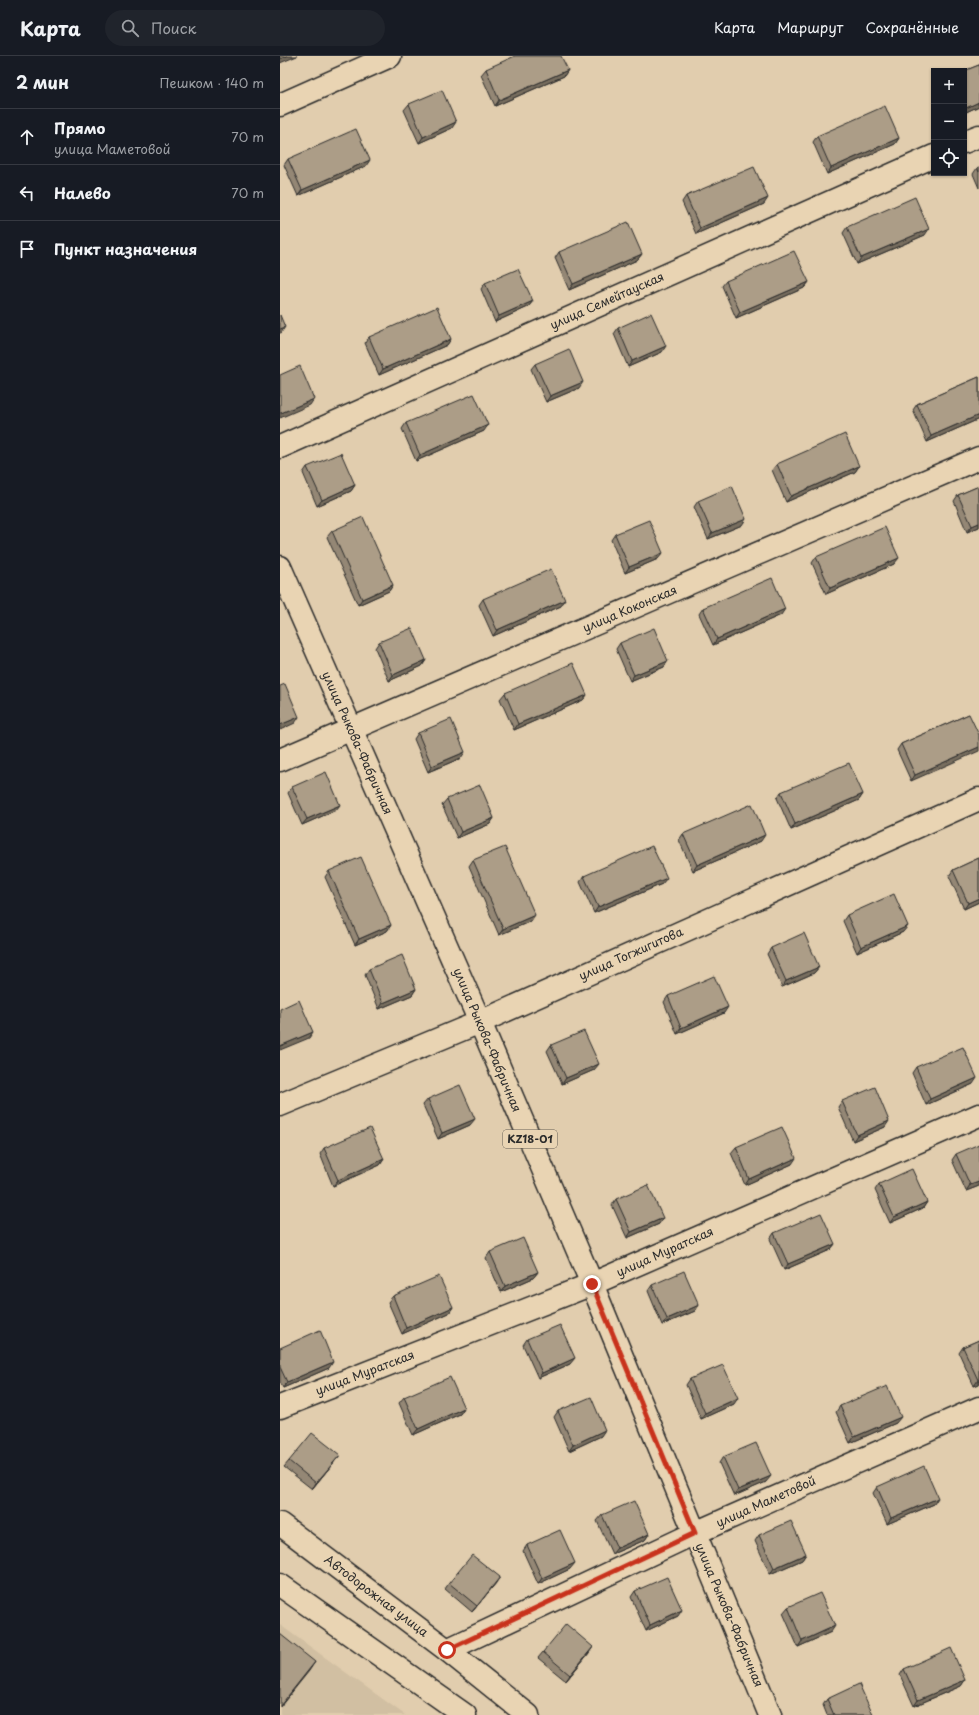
<!DOCTYPE html>
<html lang="ru">
<meta charset="utf-8">
<style>
:root{--surface:#171b24;--page:#20242c;--text:#f1f3f6;--muted:#9ea1a6;--line:#363941}
body{margin:0;font-family:"Playpen Sans",sans-serif;background:var(--page);color:var(--text)}
.controls{position:absolute;right:12px;top:12px;display:grid;overflow:hidden;border-radius:0px;box-shadow:0 1px 3px #0004}
.controls button{width:36px;height:36px;display:grid;place-items:center;padding:0;border:0;border-bottom:1px solid var(--line);background:var(--surface);color:var(--text);font:20px sans-serif}
.stop{position:absolute;width:12px;height:12px;margin:-9px;border:3px solid #c8321e;border-radius:50%;background:#fff}
.stop.end{background:#c8321e;border-color:#fff;box-shadow:0 1px 4px #0008}
.list{margin:0;padding:0;list-style:none}
h2{display:flex;justify-content:space-between;align-items:center;height:52px;margin:0;padding:0 16px;font-size:17px}
h2 small{font-size:13px;font-weight:400;color:var(--muted)}
.list li{display:grid;grid-template-columns:26px 1fr auto;gap:12px;align-items:center;box-sizing:border-box;height:56px;padding:0 16px;border-top:1px solid var(--line)}
.list b{display:block;font-size:15px;white-space:nowrap}
.list p{margin:0;font-size:13px;white-space:nowrap;color:var(--muted)}
.list em{font-size:13px;font-style:normal;color:var(--muted)}
.icon{flex:none;width:22px;height:22px;fill:none;stroke:currentColor;stroke-width:2;stroke-linecap:round;stroke-linejoin:round}
.map{position:relative;flex:none;width:699px;height:1659px;overflow:hidden}
header{display:flex;align-items:center;gap:24px;box-sizing:border-box;height:56px;padding:0 20px;background:var(--surface);border-bottom:1px solid var(--line)}
header strong{font-size:19px}
nav{display:flex;gap:22px;margin-inline-start:auto;font-size:14px}
.search{width:280px;height:36px;background:var(--page);display:flex;align-items:center;gap:10px;box-sizing:border-box;padding:0 14px;border-radius:22px;color:var(--muted);font-size:15px}
main{display:flex}
aside{flex:1;background:var(--surface)}
.map>svg:first-child{display:block}
.built{fill:#d1bfa2}
.lines{fill:none;stroke-linecap:round;stroke-linejoin:round}
.minor-casing{stroke:#2b2b2b;stroke-width:25}
.major-casing{stroke:#2b2b2b;stroke-width:25}
.minor{stroke:#e9d4b3;stroke-width:22}
.major{stroke:#e9d4b3;stroke-width:22}
.wall{fill:#948774;stroke:#2b2b2b}
.shaded-wall{fill:#786e5e;stroke:#2b2b2b}
.building{fill:#ac9d87;stroke:#2b2b2b}
.route{stroke:#c8321e;stroke-width:5}
.labels{text-anchor:middle;stroke-width:4;stroke-linejoin:round;paint-order:stroke}
.shield{fill:#e9d4b3;stroke:#645e54;stroke-width:1}
.shield-label{font-size:11px;font-weight:bold;fill:#2b2b2b}
.street-label{font-size:12px;fill:#2b2b2b;stroke:#e9d4b3}
</style>
<header>
<strong>Карта</strong>
<div class="search"><svg class="icon" aria-label="search" viewBox="0 0 24 24"><circle cx="10" cy="10" r="6"/><path d="M15 15l6 6"/></svg>Поиск</div>
<nav><a>Карта</a><a>Маршрут</a><a>Сохранённые</a></nav>
</header>
<main>
<aside>
<h2>2 мин<small>Пешком · 140 m</small></h2>
<ul class="list">
<li><svg class="icon" aria-label="ahead" viewBox="0 0 24 24"><path d="M12 20V5M6 11l6-6 6 6"/></svg><div><b>Прямо</b><p>улица Маметовой</p></div><em>70 m</em></li>
<li><svg class="icon" aria-label="left" viewBox="0 0 24 24"><path d="M17 20v-9H6M10 6l-5 5 5 5"/></svg><div><b>Налево</b></div><em>70 m</em></li>
<li><svg class="icon" aria-label="arrive" viewBox="0 0 24 24"><path d="M6 21V4h12l-3 4 3 4H6"/></svg><div><b>Пункт назначения</b></div></li>
</ul>
</aside>
<div class="map">
<svg width="699" height="1659" viewBox="0 0 699 1659">
<rect width="100%" height="100%" fill="#e1cdae"/>
<filter id="ink" filterUnits="userSpaceOnUse"><feTurbulence type="fractalNoise" baseFrequency=".025" numOctaves="2"/><feDisplacementMap in="SourceGraphic" scale="8" xChannelSelector="R" yChannelSelector="G"/><feConvolveMatrix kernelMatrix="1 2 1 2 8 2 1 2 1" color-interpolation-filters="sRGB"/></filter>
<g filter="url(#ink)">
<path class="built" d="M 0,1569 L 125,1659 L 0,1659 Z"/>
<g class="lines">
<g class="minor-casing">
<path id="minor" d="M 0,49 L 110,0
M 684,86 L 699,80
M 0,391 L 654,100
M 0,704 L 699,402
M 0,1049 L 200,966 L 699,743
M 0,1351 L 312,1228 L 699,1059
M 167,1594 L 415,1477 L 699,1352"/>
</g>
<g class="major-casing">
<path id="major" d="M 0,511 L 200,966 L 312,1228 L 490,1659
M 0,1468 L 167,1594 L 248,1659
M 0,1529 L 185,1659"/>
</g>
<use href="#minor" class="minor"/>
<use href="#major" class="major"/>
</g>
<path class="wall" d="M 699,9 L 699,50 L 684,57 L 684,15 Z
M 206,13 L 288,14 L 284,20 L 215,50 L 201,19 Z
M 129,48 L 172,72 L 139,87 L 124,54 Z
M 537,80 L 619,82 L 615,88 L 547,118 L 533,86 Z
M 8,103 L 86,110 L 18,140 L 4,109 Z
M 699,111 L 699,132 L 693,118 L 697,112 Z
M 406,140 L 484,148 L 416,178 L 402,146 Z
M 567,171 L 645,179 L 577,208 L 563,177 Z
M 279,196 L 362,198 L 357,204 L 289,234 L 275,202 Z
M 446,225 L 529,226 L 524,232 L 456,262 L 442,230 Z
M 205,227 L 253,245 L 248,251 L 215,266 L 201,233 Z
M 338,272 L 382,296 L 348,311 L 334,278 Z
M 89,281 L 171,283 L 167,289 L 99,319 L 85,287 Z
M 255,308 L 299,332 L 266,346 L 251,313 Z
M 699,321 L 699,363 L 647,386 L 633,354 L 637,348 Z
M 126,367 L 204,375 L 136,405 L 122,373 Z
M 497,408 L 579,410 L 575,416 L 506,446 L 492,414 Z
M 27,411 L 75,429 L 71,435 L 37,450 L 23,417 Z
M 699,430 L 699,471 L 687,476 L 674,445 L 678,439 Z
M 418,445 L 462,469 L 428,483 L 414,451 Z
M 52,475 L 113,529 L 109,535 L 78,549 L 47,481 Z
M 335,478 L 378,503 L 345,517 L 331,484 Z
M 536,501 L 614,508 L 546,538 L 532,507 Z
M 203,543 L 281,550 L 213,580 L 199,549 Z
M 423,552 L 501,559 L 433,589 L 419,558 Z
M 99,586 L 146,604 L 142,610 L 109,625 L 95,592 Z
M 340,587 L 384,611 L 350,625 L 336,593 Z
M 225,637 L 307,639 L 303,644 L 234,674 L 220,643 Z
M 689,658 L 631,725 L 617,694 L 621,688 Z
M 138,677 L 181,702 L 148,716 L 134,683 Z
M 12,731 L 56,754 L 22,769 L 8,737 Z
M 501,736 L 583,738 L 579,744 L 511,774 L 497,742 Z
M 167,743 L 214,762 L 210,768 L 177,782 L 162,749 Z
M 403,778 L 481,785 L 413,815 L 399,784 Z
M 699,802 L 699,846 L 684,853 L 669,820 L 673,814 Z
M 193,804 L 251,865 L 219,879 L 189,810 Z
M 49,815 L 111,869 L 107,875 L 75,889 L 45,821 Z
M 304,820 L 382,828 L 314,857 L 300,826 Z
M 567,859 L 623,876 L 577,897 L 563,865 Z
M 491,892 L 539,911 L 534,917 L 502,931 L 487,898 Z
M 89,913 L 136,933 L 132,939 L 99,953 L 85,919 Z
M 388,940 L 444,957 L 397,978 L 384,946 Z
M 271,989 L 314,1014 L 282,1028 L 267,995 Z
M 636,1011 L 693,1028 L 646,1049 L 632,1017 Z
M 148,1043 L 190,1069 L 158,1083 L 143,1049 Z
M 562,1045 L 605,1071 L 573,1085 L 558,1051 Z
M 456,1091 L 512,1108 L 465,1129 L 451,1097 Z
M 44,1092 L 104,1103 L 100,1109 L 53,1130 L 40,1098 Z
M 676,1098 L 699,1130 L 686,1135 L 672,1104 Z
M 599,1128 L 647,1146 L 643,1152 L 610,1167 L 595,1134 Z
M 336,1143 L 379,1168 L 347,1182 L 332,1149 Z
M 494,1177 L 555,1188 L 550,1194 L 504,1214 L 490,1183 Z
M 210,1196 L 258,1216 L 253,1222 L 221,1236 L 206,1202 Z
M 372,1229 L 419,1249 L 415,1255 L 382,1269 L 368,1235 Z
M 113,1240 L 173,1251 L 169,1257 L 122,1278 L 108,1246 Z
M 247,1283 L 290,1308 L 258,1322 L 243,1289 Z
M 699,1284 L 699,1328 L 694,1330 L 679,1297 L 683,1291 Z
M 0,1292 L 49,1312 L 3,1332 L 0,1326 Z
M 410,1323 L 454,1348 L 421,1363 L 406,1329 Z
M 124,1341 L 184,1352 L 180,1358 L 133,1379 L 119,1347 Z
M 560,1350 L 616,1367 L 570,1387 L 556,1356 Z
M 278,1355 L 321,1380 L 289,1395 L 274,1361 Z
M 60,1399 L 32,1433 L 4,1411 L 9,1405 Z
M 443,1401 L 486,1426 L 454,1440 L 439,1407 Z
M 597,1431 L 654,1448 L 607,1468 L 593,1437 Z
M 322,1459 L 369,1478 L 365,1484 L 332,1498 L 317,1465 Z
M 479,1479 L 526,1498 L 522,1504 L 490,1518 L 475,1485 Z
M 247,1489 L 290,1513 L 258,1528 L 243,1495 Z
M 169,1527 L 216,1527 L 192,1556 L 165,1533 Z
M 355,1535 L 398,1560 L 366,1575 L 351,1541 Z
M 508,1551 L 551,1576 L 518,1591 L 503,1557 Z
M 263,1596 L 309,1597 L 286,1625 L 258,1602 Z
M 624,1613 L 685,1624 L 681,1630 L 634,1650 L 620,1619 Z
M 547,1643 L 593,1659 L 547,1659 L 543,1649 Z"/>
<path class="shaded-wall" d="M 7,0 L 17,0 L 0,7 L 0,3 Z
M 288,14 L 284,20 L 215,50 L 219,44 Z
M 699,46 L 699,50 L 684,57 L 684,55 L 686,52 Z
M 176,66 L 172,72 L 139,87 L 143,81 Z
M 619,82 L 615,88 L 547,118 L 551,112 Z
M 90,104 L 86,110 L 18,140 L 22,134 Z
M 488,142 L 484,148 L 416,178 L 420,172 Z
M 649,173 L 645,179 L 577,208 L 581,202 Z
M 362,198 L 357,204 L 289,234 L 293,228 Z
M 529,226 L 524,232 L 456,262 L 460,256 Z
M 253,245 L 248,251 L 215,266 L 219,260 Z
M 5,271 L 1,277 L 0,277 L 0,273 Z
M 171,283 L 167,289 L 99,319 L 103,313 Z
M 386,290 L 382,296 L 348,311 L 352,305 Z
M 303,326 L 299,332 L 266,346 L 270,340 Z
M 34,343 L 30,349 L 0,362 L 0,358 L 1,357 Z
M 699,359 L 699,363 L 647,386 L 651,380 Z
M 208,369 L 204,375 L 136,405 L 140,399 Z
M 579,410 L 575,416 L 506,446 L 511,440 Z
M 75,429 L 71,435 L 37,450 L 42,444 Z
M 466,463 L 462,469 L 428,483 L 432,477 Z
M 699,467 L 699,471 L 687,476 L 692,470 Z
M 383,497 L 378,503 L 345,517 L 349,511 Z
M 619,502 L 614,508 L 546,538 L 550,532 Z
M 113,529 L 109,535 L 78,549 L 82,543 Z
M 285,544 L 281,550 L 213,580 L 217,574 Z
M 505,553 L 501,559 L 433,589 L 437,583 Z
M 146,604 L 142,610 L 109,625 L 113,619 Z
M 388,605 L 384,611 L 350,625 L 354,619 Z
M 307,639 L 303,644 L 234,674 L 238,668 Z
M 19,661 L 15,667 L 0,674 L 0,669 Z
M 699,691 L 699,695 L 631,725 L 635,719 Z
M 185,696 L 181,702 L 148,716 L 152,710 Z
M 583,738 L 579,744 L 511,774 L 515,768 Z
M 60,749 L 56,754 L 22,769 L 27,763 Z
M 214,762 L 210,768 L 177,782 L 181,776 Z
M 485,779 L 481,785 L 413,815 L 417,809 Z
M 387,822 L 382,828 L 314,857 L 318,851 Z
M 699,842 L 699,846 L 684,853 L 688,847 Z
M 255,859 L 251,865 L 219,879 L 223,873 Z
M 111,869 L 107,875 L 75,889 L 79,883 Z
M 628,870 L 623,876 L 577,897 L 581,891 Z
M 539,911 L 534,917 L 502,931 L 506,925 Z
M 136,933 L 132,939 L 99,953 L 103,947 Z
M 448,951 L 444,957 L 397,978 L 401,972 Z
M 33,976 L 29,982 L 0,994 L 0,990 Z
M 319,1008 L 314,1014 L 282,1028 L 286,1022 Z
M 697,1022 L 693,1028 L 646,1049 L 650,1043 Z
M 195,1063 L 190,1069 L 158,1083 L 162,1077 Z
M 609,1065 L 605,1071 L 573,1085 L 577,1079 Z
M 516,1102 L 512,1108 L 465,1129 L 469,1123 Z
M 104,1103 L 100,1109 L 53,1130 L 58,1124 Z
M 699,1126 L 699,1130 L 686,1135 L 690,1129 Z
M 647,1146 L 643,1152 L 610,1167 L 614,1161 Z
M 383,1162 L 379,1168 L 347,1182 L 351,1176 Z
M 555,1188 L 550,1194 L 504,1214 L 508,1208 Z
M 258,1216 L 253,1222 L 221,1236 L 225,1230 Z
M 419,1249 L 415,1255 L 382,1269 L 387,1263 Z
M 173,1251 L 169,1257 L 122,1278 L 126,1272 Z
M 295,1302 L 290,1308 L 258,1322 L 262,1317 Z
M 53,1306 L 49,1312 L 3,1332 L 7,1326 Z
M 698,1324 L 699,1324 L 699,1328 L 694,1330 Z
M 458,1342 L 454,1348 L 421,1363 L 425,1357 Z
M 184,1352 L 180,1358 L 133,1379 L 138,1373 Z
M 621,1361 L 616,1367 L 570,1387 L 574,1381 Z
M 325,1374 L 321,1380 L 289,1395 L 293,1389 Z
M 60,1399 L 55,1405 L 32,1433 L 36,1427 Z
M 491,1420 L 486,1426 L 454,1440 L 458,1434 Z
M 658,1442 L 654,1448 L 607,1468 L 611,1462 Z
M 369,1478 L 365,1484 L 332,1498 L 337,1492 Z
M 526,1498 L 522,1504 L 490,1518 L 494,1512 Z
M 295,1507 L 290,1513 L 258,1528 L 262,1522 Z
M 220,1521 L 216,1527 L 192,1556 L 197,1550 Z
M 402,1554 L 398,1560 L 366,1575 L 370,1569 Z
M 555,1570 L 551,1576 L 518,1591 L 522,1585 Z
M 313,1591 L 309,1597 L 286,1625 L 290,1619 Z
M 35,1606 L 29,1615 L 0,1651 L 0,1650 Z
M 685,1624 L 681,1630 L 634,1650 L 638,1644 Z"/>
<path class="building" d="M 0,0 L 7,0 L 0,3 Z
M 235,0 L 281,0 L 288,14 L 219,44 L 206,13 Z
M 699,9 L 699,46 L 686,52 L 684,47 L 684,15 Z
M 162,34 L 176,66 L 143,81 L 129,48 Z
M 605,50 L 619,82 L 551,112 L 537,80 Z
M 76,73 L 90,104 L 22,134 L 8,103 Z
M 474,111 L 488,142 L 420,172 L 406,140 Z
M 699,111 L 699,116 L 697,112 Z
M 635,141 L 649,173 L 581,202 L 567,171 Z
M 348,166 L 362,198 L 293,228 L 279,196 Z
M 514,195 L 529,226 L 460,256 L 446,225 Z
M 238,213 L 253,245 L 219,260 L 205,227 Z
M 157,251 L 171,283 L 103,313 L 89,281 Z
M 371,257 L 386,290 L 352,305 L 338,272 Z
M 0,259 L 5,271 L 0,273 Z
M 289,293 L 303,326 L 270,340 L 255,308 Z
M 20,310 L 34,343 L 1,357 L 0,356 L 0,319 Z
M 699,321 L 699,359 L 651,380 L 637,348 Z
M 194,338 L 208,369 L 140,399 L 126,367 Z
M 565,378 L 579,410 L 511,440 L 497,408 Z
M 61,397 L 75,429 L 42,444 L 27,411 Z
M 452,430 L 466,463 L 432,477 L 418,445 Z
M 699,430 L 699,467 L 692,470 L 678,439 Z
M 83,461 L 113,529 L 82,543 L 52,475 Z
M 369,464 L 383,497 L 349,511 L 335,478 Z
M 605,471 L 619,502 L 550,532 L 536,501 Z
M 271,513 L 285,544 L 217,574 L 203,543 Z
M 492,522 L 505,553 L 437,583 L 423,552 Z
M 132,572 L 146,604 L 113,619 L 99,586 Z
M 374,572 L 388,605 L 354,619 L 340,587 Z
M 293,607 L 307,639 L 238,668 L 225,637 Z
M 5,628 L 19,661 L 0,669 L 0,630 Z
M 689,658 L 699,679 L 699,691 L 635,719 L 621,688 Z
M 171,663 L 185,696 L 152,710 L 138,677 Z
M 569,707 L 583,738 L 515,768 L 501,736 Z
M 46,716 L 60,749 L 27,763 L 12,731 Z
M 200,729 L 214,762 L 181,776 L 167,743 Z
M 472,748 L 485,779 L 417,809 L 403,778 Z
M 372,790 L 387,822 L 318,851 L 304,820 Z
M 225,791 L 255,859 L 223,873 L 193,804 Z
M 81,801 L 111,869 L 79,883 L 49,815 Z
M 699,802 L 699,842 L 688,847 L 673,814 Z
M 614,838 L 628,870 L 581,891 L 567,859 Z
M 524,877 L 539,911 L 506,925 L 491,892 Z
M 122,899 L 136,933 L 103,947 L 89,913 Z
M 434,920 L 448,951 L 401,972 L 388,940 Z
M 19,944 L 33,976 L 0,990 L 0,953 Z
M 304,975 L 319,1008 L 286,1022 L 271,989 Z
M 683,991 L 697,1022 L 650,1043 L 636,1011 Z
M 180,1029 L 195,1063 L 162,1077 L 148,1043 Z
M 595,1031 L 609,1065 L 577,1079 L 562,1045 Z
M 502,1071 L 516,1102 L 469,1123 L 456,1091 Z
M 90,1072 L 104,1103 L 58,1124 L 44,1092 Z
M 699,1088 L 699,1126 L 690,1129 L 676,1098 Z
M 632,1113 L 647,1146 L 614,1161 L 599,1128 Z
M 368,1129 L 383,1162 L 351,1176 L 336,1143 Z
M 541,1157 L 555,1188 L 508,1208 L 494,1177 Z
M 243,1182 L 258,1216 L 225,1230 L 210,1196 Z
M 404,1215 L 419,1249 L 387,1263 L 372,1229 Z
M 159,1220 L 173,1251 L 126,1272 L 113,1240 Z
M 280,1269 L 295,1302 L 262,1317 L 247,1283 Z
M 40,1274 L 53,1306 L 7,1326 L 0,1311 L 0,1292 Z
M 699,1284 L 699,1324 L 698,1324 L 683,1291 Z
M 443,1309 L 458,1342 L 425,1357 L 410,1323 Z
M 170,1321 L 184,1352 L 138,1373 L 124,1341 Z
M 607,1330 L 621,1361 L 574,1381 L 560,1350 Z
M 311,1341 L 325,1374 L 293,1389 L 278,1355 Z
M 32,1377 L 60,1399 L 36,1427 L 9,1405 Z
M 476,1387 L 491,1420 L 458,1434 L 443,1401 Z
M 644,1410 L 658,1442 L 611,1462 L 597,1431 Z
M 354,1445 L 369,1478 L 337,1492 L 322,1459 Z
M 511,1465 L 526,1498 L 494,1512 L 479,1479 Z
M 280,1474 L 295,1507 L 262,1522 L 247,1489 Z
M 192,1499 L 220,1521 L 197,1550 L 169,1527 Z
M 387,1521 L 402,1554 L 370,1569 L 355,1535 Z
M 540,1537 L 555,1570 L 522,1585 L 508,1551 Z
M 286,1568 L 313,1591 L 290,1619 L 263,1596 Z
M 0,1578 L 35,1606 L 0,1650 Z
M 671,1592 L 685,1624 L 638,1644 L 624,1613 Z
M 579,1628 L 593,1659 L 554,1659 L 547,1643 Z"/>
</g>
<g class="lines" filter="url(#ink)">
<path class="route" d="M 167,1594 L 415,1477 L 312,1228"/>
</g>
<g class="labels">
<rect class="shield" x="223" y="1074" width="54" height="18" rx="3"/>
<g class="shield-label">
<text x="250" y="1087">KZ18-01</text>
</g>
<g class="street-label">
<text transform="translate(327 245) rotate(-24)" y="4">улица Семейтауская</text>
<text transform="translate(350 553) rotate(-23)" y="4">улица Коконская</text>
<text transform="translate(77 687) rotate(66)" y="4">улица Рыкова-Фабричная</text>
<text transform="translate(351 898) rotate(-24)" y="4">улица Тогжигитова</text>
<text transform="translate(207 984) rotate(67)" y="4">улица Рыкова-Фабричная</text>
<text transform="translate(385 1196) rotate(-24)" y="4">улица Муратская</text>
<text transform="translate(85 1317) rotate(-21)" y="4">улица Муратская</text>
<text transform="translate(486 1446) rotate(-24)" y="4">улица Маметовой</text>
<text transform="translate(96 1540) rotate(37)" y="4">Автодорожная улица</text>
<text transform="translate(449 1559) rotate(67)" y="4">улица Рыкова-Фабричная</text>
</g>
</g>
</svg>
<div class="controls">
<button>+</button>
<button>−</button>
<button><svg class="icon" aria-label="locate" viewBox="0 0 24 24"><circle cx="12" cy="12" r="6"/><path d="M12 2v4M12 18v4M2 12h4M18 12h4"/></svg></button>
</div>
<div class="stop" style="left:167px;top:1594px"></div>
<div class="stop end" style="left:312px;top:1228px"></div>
</div>
</main>
